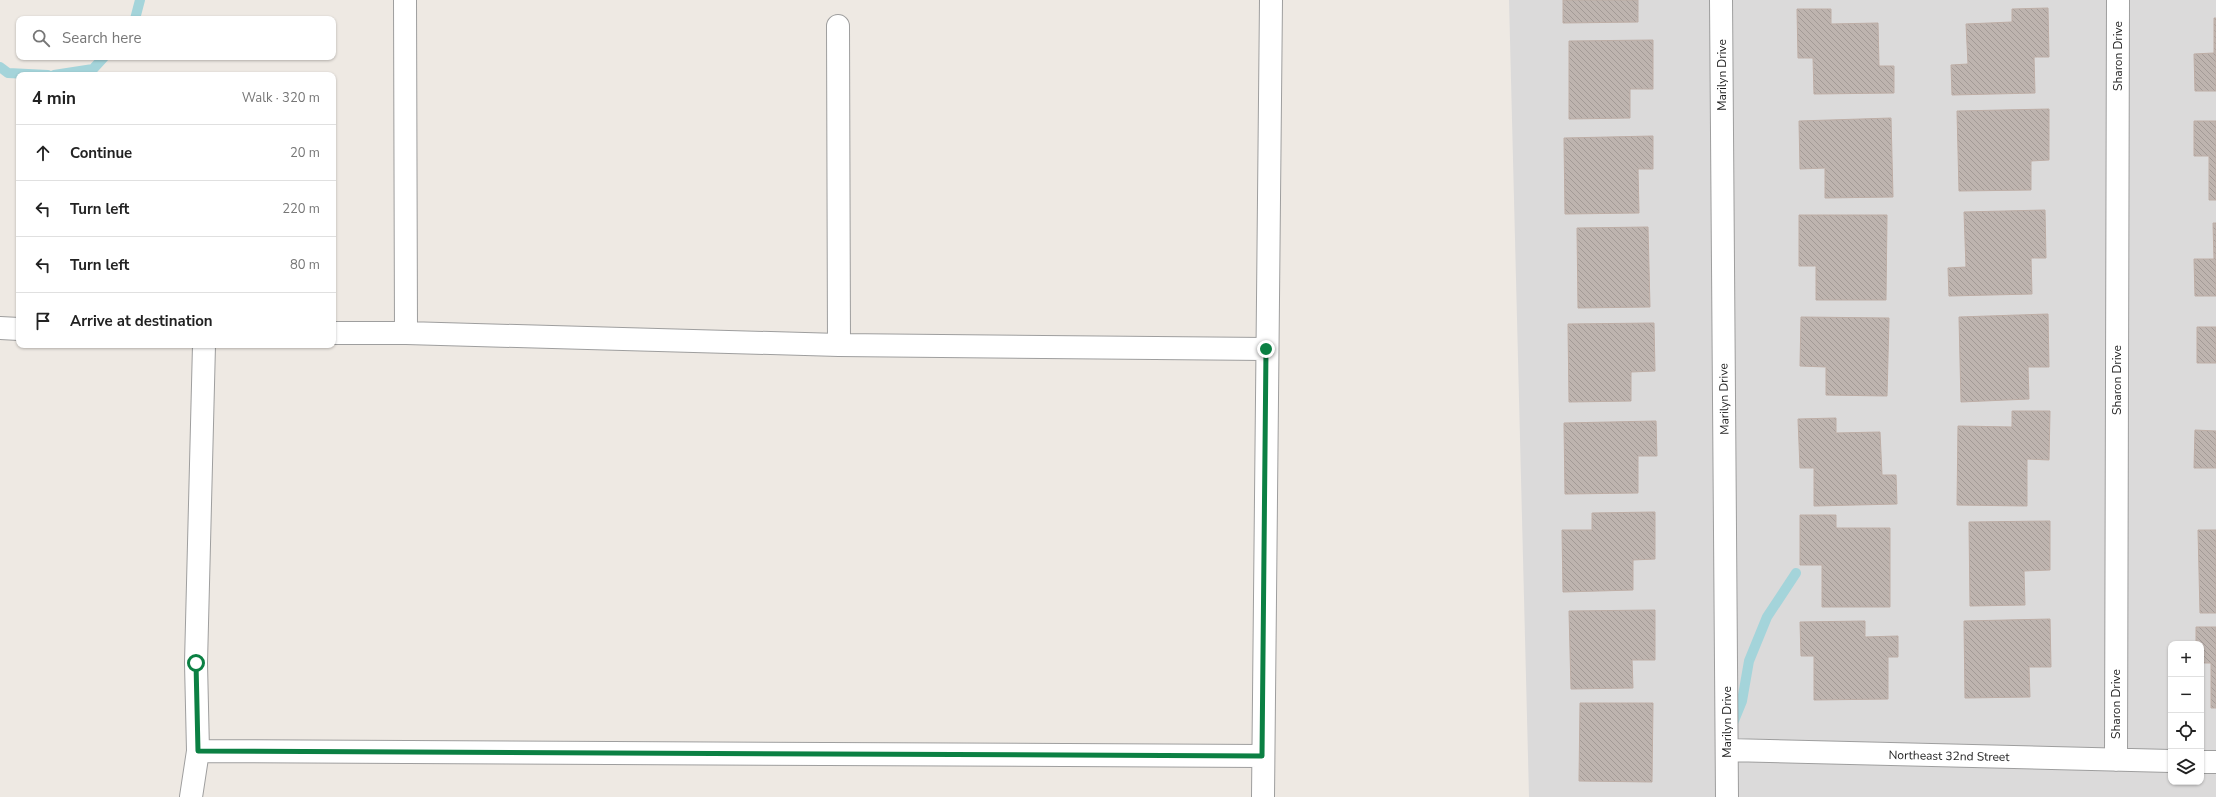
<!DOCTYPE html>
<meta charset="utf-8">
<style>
:root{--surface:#fff;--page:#f6f6f6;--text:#222;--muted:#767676;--line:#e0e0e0}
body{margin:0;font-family:"Nunito Sans",sans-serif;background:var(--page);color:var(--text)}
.controls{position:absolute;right:12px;bottom:12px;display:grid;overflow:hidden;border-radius:8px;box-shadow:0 1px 3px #0004}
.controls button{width:36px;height:36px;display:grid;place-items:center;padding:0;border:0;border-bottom:1px solid var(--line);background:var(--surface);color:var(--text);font:20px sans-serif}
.stop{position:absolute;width:12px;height:12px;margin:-9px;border:3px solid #0b8043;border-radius:50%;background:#fff}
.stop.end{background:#0b8043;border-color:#fff;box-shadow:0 1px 4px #0008}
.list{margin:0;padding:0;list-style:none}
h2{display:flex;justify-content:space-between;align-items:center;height:52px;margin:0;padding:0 16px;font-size:17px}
h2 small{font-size:13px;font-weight:400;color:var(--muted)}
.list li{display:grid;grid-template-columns:26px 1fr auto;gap:12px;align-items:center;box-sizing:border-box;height:56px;padding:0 16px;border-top:1px solid var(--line)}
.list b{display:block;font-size:15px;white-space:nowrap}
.list em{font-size:13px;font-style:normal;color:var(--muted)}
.icon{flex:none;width:22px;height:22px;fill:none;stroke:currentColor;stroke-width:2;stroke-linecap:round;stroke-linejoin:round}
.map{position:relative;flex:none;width:2216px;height:797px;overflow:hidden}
.search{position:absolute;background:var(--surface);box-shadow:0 1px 3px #0004;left:16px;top:16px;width:320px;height:44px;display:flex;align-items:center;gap:10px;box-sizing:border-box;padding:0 14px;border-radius:8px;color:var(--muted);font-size:15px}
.panel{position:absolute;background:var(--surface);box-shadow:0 1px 3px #0004;left:16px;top:72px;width:320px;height:276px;border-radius:8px}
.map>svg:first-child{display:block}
.residential{fill:#dbdada;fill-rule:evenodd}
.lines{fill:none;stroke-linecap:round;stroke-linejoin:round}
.stream{stroke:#a4d4da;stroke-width:10}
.building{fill:url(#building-back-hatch);stroke:#beaea6}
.minor-casing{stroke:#9e9e9e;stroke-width:24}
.minor{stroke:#fff;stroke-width:22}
.route{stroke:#0b8043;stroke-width:5}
.labels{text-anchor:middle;stroke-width:3;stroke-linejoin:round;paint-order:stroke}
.street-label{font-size:12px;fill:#1d1d1d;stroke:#fff}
</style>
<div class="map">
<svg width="2216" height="797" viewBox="0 0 2216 797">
<defs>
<pattern id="building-back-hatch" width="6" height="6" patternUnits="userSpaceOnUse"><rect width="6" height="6" fill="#beb4af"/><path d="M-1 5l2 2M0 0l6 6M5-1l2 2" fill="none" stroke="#a39a96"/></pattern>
</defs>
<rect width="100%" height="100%" fill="#eee9e3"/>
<path class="residential" d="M 1509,0 L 2216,0 L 2216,797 L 1529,797 ZM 2171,644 L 2201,644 L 2201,782 L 2171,782 Z"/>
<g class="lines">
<path class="stream" d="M 135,19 L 140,0
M 0,67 L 8,73 L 48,75
M 54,75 L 93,69 L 104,57
M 1733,723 L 1742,701 L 1749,661 L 1767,617 L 1796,573"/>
</g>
<path class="building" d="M 1563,0 L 1638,0 L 1638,22 L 1563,23 Z
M 2048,8 L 2049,57 L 2034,57 L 2035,93 L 1952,95 L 1951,65 L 1968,64 L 1966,24 L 2012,22 L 2012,9 Z
M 1797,9 L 1831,9 L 1831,24 L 1878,23 L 1879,66 L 1894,66 L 1894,93 L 1814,94 L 1813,58 L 1798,58 Z
M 2214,18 L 2216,18 L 2216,91 L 2195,91 L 2194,54 L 2214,53 Z
M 1653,40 L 1653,89 L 1630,89 L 1630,118 L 1569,119 L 1569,41 Z
M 2049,109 L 2049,160 L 2031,161 L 2031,190 L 1959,191 L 1957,111 Z
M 1891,118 L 1893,197 L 1825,198 L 1825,168 L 1800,169 L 1799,121 Z
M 2194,121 L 2216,121 L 2216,200 L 2209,200 L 2209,156 L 2194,156 Z
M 1653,136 L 1653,169 L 1638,169 L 1639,213 L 1565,214 L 1564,138 Z
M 2045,210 L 2046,258 L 2031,258 L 2032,294 L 1949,296 L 1948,268 L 1966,267 L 1964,212 Z
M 1799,215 L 1887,215 L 1886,300 L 1816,300 L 1816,266 L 1799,266 Z
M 2213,223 L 2216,223 L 2216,296 L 2195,296 L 2194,259 L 2214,259 Z
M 1648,227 L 1650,307 L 1578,308 L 1577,228 Z
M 2048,314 L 2049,367 L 2028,367 L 2029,399 L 1961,402 L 1959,317 Z
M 1801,317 L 1889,318 L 1887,396 L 1826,395 L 1826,367 L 1800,366 Z
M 1654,323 L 1655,371 L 1631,372 L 1631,401 L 1569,402 L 1568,324 Z
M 2197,327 L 2216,327 L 2216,363 L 2197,363 Z
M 2012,411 L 2050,411 L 2049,460 L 2027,459 L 2027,506 L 1957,505 L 1958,426 L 2012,427 Z
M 1836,418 L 1836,433 L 1880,432 L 1882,475 L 1896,475 L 1897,504 L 1814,506 L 1814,468 L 1800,468 L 1798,419 Z
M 1656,421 L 1657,456 L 1638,456 L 1638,493 L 1565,494 L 1564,423 Z
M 2195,430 L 2216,431 L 2216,468 L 2194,468 Z
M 1655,512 L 1655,559 L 1633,560 L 1633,590 L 1563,592 L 1562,530 L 1592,530 L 1592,513 Z
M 1800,515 L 1836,515 L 1836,528 L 1890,528 L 1890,607 L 1822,607 L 1822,565 L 1800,565 Z
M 2050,521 L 2050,570 L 2024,571 L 2025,605 L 1970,606 L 1969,522 Z
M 2198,530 L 2216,530 L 2216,613 L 2200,613 Z
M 1655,610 L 1655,660 L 1632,660 L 1633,688 L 1571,689 L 1569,611 Z
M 2050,619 L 2051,667 L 2029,667 L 2030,697 L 1965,698 L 1964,621 Z
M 1865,621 L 1865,637 L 1898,636 L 1898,657 L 1888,657 L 1888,699 L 1814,700 L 1814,656 L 1801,656 L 1800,622 Z
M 2196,627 L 2216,627 L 2216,708 L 2211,708 L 2211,663 L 2201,663 L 2201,644 L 2196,644 Z
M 1580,703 L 1653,703 L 1652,782 L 1579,781 Z"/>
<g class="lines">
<g class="minor-casing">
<path id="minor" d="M 1721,0 L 1727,797
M 838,26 L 839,345
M 0,328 L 19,329
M 333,333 L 406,333 L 405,0
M 406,333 L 839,345 L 1266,349
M 1727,750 L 2171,761
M 198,751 L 1262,756
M 2116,760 L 2118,0
M 2201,762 L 2216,762
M 191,797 L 198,751 L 196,663 L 204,345
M 1263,797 L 1271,0"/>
</g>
<use href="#minor" class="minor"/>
</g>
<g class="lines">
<path class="route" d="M 196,663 L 198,751 L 1262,756 L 1266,349"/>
</g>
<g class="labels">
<g class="street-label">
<text transform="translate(2118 56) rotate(-90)" y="4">Sharon Drive</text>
<text transform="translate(1722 75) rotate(-90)" y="4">Marilyn Drive</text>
<text transform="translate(2117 380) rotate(-90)" y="4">Sharon Drive</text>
<text transform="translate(1724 399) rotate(-91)" y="4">Marilyn Drive</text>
<text transform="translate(2116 704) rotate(-90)" y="4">Sharon Drive</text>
<text transform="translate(1727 722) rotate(-90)" y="4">Marilyn Drive</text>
<text transform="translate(1949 756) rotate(1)" y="4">Northeast 32nd Street</text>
</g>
</g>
</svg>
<div class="controls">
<button>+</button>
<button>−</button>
<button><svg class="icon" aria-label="locate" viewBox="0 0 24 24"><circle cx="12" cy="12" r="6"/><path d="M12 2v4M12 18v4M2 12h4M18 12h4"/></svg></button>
<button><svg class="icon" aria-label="layers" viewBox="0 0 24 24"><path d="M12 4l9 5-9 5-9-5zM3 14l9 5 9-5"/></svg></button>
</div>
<div class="stop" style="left:196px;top:663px"></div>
<div class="stop end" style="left:1266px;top:349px"></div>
<div class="search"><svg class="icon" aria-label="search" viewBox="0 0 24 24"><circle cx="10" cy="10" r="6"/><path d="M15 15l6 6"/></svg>Search here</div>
<section class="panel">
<h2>4 min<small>Walk · 320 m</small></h2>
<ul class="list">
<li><svg class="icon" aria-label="ahead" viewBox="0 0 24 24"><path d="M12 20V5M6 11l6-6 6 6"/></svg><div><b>Continue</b></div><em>20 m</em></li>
<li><svg class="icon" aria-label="left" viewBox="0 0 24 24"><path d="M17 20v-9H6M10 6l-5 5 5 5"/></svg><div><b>Turn left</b></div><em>220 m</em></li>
<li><svg class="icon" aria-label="left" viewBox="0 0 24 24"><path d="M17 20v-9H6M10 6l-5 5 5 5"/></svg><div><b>Turn left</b></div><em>80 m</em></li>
<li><svg class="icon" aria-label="arrive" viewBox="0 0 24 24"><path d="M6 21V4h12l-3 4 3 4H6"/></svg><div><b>Arrive at destination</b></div></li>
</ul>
</section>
</div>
